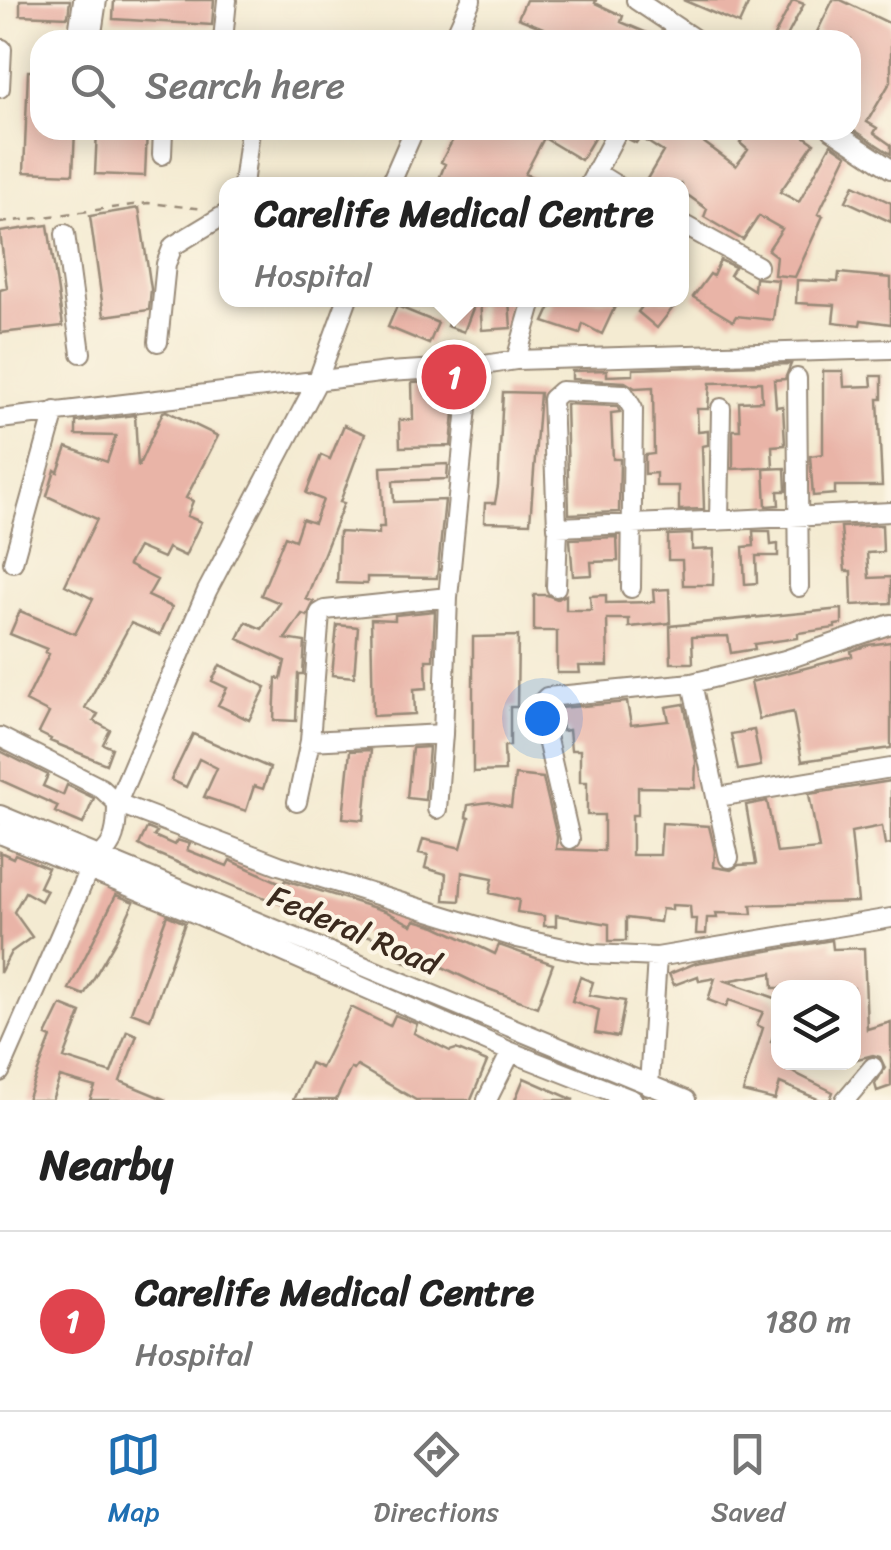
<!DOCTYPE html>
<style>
:root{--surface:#fff;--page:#f6f6f6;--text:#222;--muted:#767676;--line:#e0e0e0;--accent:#1f6fb2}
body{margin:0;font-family:Sriracha,sans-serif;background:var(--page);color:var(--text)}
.controls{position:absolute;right:30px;bottom:30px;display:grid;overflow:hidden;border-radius:20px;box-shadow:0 5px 25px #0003}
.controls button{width:90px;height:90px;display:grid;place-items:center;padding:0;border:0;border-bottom:2px solid var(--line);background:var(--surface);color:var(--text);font:50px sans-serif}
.you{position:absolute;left:542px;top:718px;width:35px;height:35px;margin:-25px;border:8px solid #fff;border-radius:50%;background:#1a73e8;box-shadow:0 0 0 15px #1a73e833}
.badge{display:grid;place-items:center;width:65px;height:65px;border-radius:50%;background:var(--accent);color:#fff;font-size:32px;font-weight:700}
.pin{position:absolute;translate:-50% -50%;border:5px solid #fff;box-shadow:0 2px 10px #0006}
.popup{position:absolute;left:219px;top:177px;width:470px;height:130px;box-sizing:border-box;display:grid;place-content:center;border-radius:20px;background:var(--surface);filter:drop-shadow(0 2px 8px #0005);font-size:32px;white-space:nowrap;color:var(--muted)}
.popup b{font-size:38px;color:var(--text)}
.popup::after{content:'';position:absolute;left:50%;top:100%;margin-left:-20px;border:20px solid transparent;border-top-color:var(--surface)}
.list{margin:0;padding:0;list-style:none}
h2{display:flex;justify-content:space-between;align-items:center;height:130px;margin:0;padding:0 40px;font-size:42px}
h2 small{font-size:32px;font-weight:400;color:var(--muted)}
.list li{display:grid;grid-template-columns:65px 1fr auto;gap:30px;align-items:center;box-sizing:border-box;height:180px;padding:0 40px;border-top:2px solid var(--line)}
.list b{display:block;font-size:38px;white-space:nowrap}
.list p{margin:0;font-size:32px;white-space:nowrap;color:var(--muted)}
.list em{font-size:32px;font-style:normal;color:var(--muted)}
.icon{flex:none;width:55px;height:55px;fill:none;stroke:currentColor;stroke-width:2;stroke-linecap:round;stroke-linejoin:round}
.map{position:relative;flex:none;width:891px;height:1100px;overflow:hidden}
.search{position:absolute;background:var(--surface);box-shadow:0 5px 25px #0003;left:30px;right:30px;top:30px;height:110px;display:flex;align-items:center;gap:25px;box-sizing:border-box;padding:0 35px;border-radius:30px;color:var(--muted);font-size:38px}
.sheet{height:310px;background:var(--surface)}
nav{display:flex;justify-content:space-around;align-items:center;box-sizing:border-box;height:140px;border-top:2px solid var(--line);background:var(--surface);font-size:28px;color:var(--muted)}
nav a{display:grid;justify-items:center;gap:5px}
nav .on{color:var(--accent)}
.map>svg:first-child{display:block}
.building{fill:#e9b4a7}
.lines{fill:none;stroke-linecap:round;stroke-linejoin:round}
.minor-casing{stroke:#988a78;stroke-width:22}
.path{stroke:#988a78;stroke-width:2.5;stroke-dasharray:8 8;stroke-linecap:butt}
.minor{stroke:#fff;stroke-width:18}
.labels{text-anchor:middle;stroke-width:8;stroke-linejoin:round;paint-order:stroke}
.street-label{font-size:32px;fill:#3b2a1e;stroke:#fcf5e5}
</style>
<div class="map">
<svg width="891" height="1100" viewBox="0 0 891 1100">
<rect width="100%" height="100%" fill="#fcf5e5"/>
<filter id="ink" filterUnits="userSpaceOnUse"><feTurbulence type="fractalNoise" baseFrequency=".01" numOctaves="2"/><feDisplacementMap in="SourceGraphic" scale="20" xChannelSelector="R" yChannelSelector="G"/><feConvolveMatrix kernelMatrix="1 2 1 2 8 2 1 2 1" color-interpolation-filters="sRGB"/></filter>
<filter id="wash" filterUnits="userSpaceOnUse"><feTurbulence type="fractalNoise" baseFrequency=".0048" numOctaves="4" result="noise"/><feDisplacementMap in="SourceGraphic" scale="40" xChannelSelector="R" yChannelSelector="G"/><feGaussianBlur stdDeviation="2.25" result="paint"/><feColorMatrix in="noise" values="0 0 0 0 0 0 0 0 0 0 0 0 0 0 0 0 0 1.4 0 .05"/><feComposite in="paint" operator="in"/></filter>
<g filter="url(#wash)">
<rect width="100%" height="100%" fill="#f4ebd2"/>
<g id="blocks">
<path class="building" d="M 20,0 L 70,0 L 68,17 L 20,15 Z
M 114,0 L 214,0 L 212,25 L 113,19 Z
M 526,0 L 596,0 L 595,3 L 623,16 L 621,22 L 664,40 L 549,40 L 553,32 L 518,18 Z
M 683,0 L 750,0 L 739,24 Z
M 793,0 L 804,4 L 785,40 L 772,40 Z
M 833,0 L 841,0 L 891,24 L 891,81 L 867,122 L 877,128 L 874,133 L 891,145 L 891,154 L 851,128 L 851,40 L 819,40 L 821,34 L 817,32 Z
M 28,71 L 40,71 L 40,130 L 75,130 L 73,174 L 24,172 Z
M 97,130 L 147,130 L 145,176 L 95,174 Z
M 458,130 L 599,130 L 581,160 L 544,138 L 525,174 L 549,184 L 437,184 L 445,164 L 441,162 Z
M 630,130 L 687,130 L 736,166 L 748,150 L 740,143 L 749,130 L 795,130 L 814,143 L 780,192 L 799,202 L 831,144 L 847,155 L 818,214 L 823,216 L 795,277 L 774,275 L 776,256 L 768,250 L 782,229 L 759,216 L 743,240 L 704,217 L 707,209 L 682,191 L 682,184 L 644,184 L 663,152 L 640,137 L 636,143 L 628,139 Z
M 854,185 L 891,203 L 891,222 L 846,201 Z
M 139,208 L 151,289 L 149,310 L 104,316 L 90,216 Z
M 48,225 L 63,326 L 0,333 L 0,290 L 7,288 L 0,232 Z
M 720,260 L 735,267 L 730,275 L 754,290 L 755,278 L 778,280 L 773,320 L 736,316 L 733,321 L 693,297 L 710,274 L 713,276 Z
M 839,273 L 891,278 L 891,324 L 861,320 L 860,325 L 833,322 L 835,305 L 796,303 L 797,280 L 838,282 Z
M 456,300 L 476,300 L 464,332 L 447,326 Z
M 480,300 L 509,300 L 511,328 L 482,330 Z
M 554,300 L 618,300 L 602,334 L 583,324 L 580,334 L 544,322 Z
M 647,300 L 679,300 L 657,328 L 638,312 Z
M 397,306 L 438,323 L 429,344 L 388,327 Z
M 791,364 L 785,379 L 774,380 L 776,407 L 783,406 L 785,445 L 772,446 L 773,467 L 733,469 L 733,430 L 740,430 L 739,402 L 762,401 L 761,382 L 710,383 L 708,409 L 697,409 L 698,432 L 708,431 L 708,445 L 702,446 L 704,509 L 679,510 L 679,486 L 656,486 L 656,473 L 645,474 L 645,455 L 654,454 L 653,387 L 635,388 L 625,382 L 572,379 L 572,371 L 607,370 L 607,376 L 633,375 L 633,369 Z
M 823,371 L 843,371 L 844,387 L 872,386 L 871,376 L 882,376 L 882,399 L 878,399 L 882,486 L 835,486 L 835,494 L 813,496 L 810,456 L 823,454 Z
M 457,380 L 451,446 L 400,447 L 399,420 L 413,420 L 412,383 Z
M 503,392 L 540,393 L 530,523 L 484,522 L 485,503 L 495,503 L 498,486 Z
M 566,404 L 617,406 L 620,412 L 611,413 L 613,459 L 620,459 L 619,512 L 569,514 Z
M 166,411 L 218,436 L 186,498 L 193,501 L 187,516 L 201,522 L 185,556 L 168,548 L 163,558 L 138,547 L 128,565 L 157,580 L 148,596 L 172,607 L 160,635 L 131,623 L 85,708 L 98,714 L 94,721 L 110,730 L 103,744 L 112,748 L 106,764 L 50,741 L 51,739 L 39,733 L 49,713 L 26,701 L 49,654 L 45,652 L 47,649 L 10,634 L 20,611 L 75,634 L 93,599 L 65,585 L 97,519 L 47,496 L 55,470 L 58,472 L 67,447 L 107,462 L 116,436 L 76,435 L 76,422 L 135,415 L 138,467 L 163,412 Z
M 344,425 L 365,434 L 340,502 L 344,503 L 306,599 L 314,602 L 307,616 L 302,614 L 285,639 L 305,642 L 303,674 L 298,674 L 296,721 L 274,720 L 276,678 L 281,679 L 285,661 L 238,639 L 246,622 L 262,629 L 280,603 L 261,595 L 285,536 L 295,540 L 302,519 L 314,523 L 323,500 L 306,493 L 321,455 L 330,459 Z
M 448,464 L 447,479 L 393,481 L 394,502 L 445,500 L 437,578 L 367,577 L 367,584 L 337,583 L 339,532 L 379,534 L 379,527 L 384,527 L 381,467 Z
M 785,468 L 786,491 L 778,491 L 779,505 L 766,506 L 764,469 Z
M 882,525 L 883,552 L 867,553 L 869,578 L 891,577 L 891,603 L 852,605 L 851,571 L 845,571 L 841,527 Z
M 753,531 L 770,531 L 771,545 L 778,544 L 778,556 L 756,556 L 757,583 L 745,584 L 743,547 L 754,546 Z
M 692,534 L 692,550 L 714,549 L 713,585 L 683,585 L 682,560 L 668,560 L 668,535 Z
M 617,537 L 618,561 L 591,562 L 592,575 L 573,576 L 570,539 Z
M 669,589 L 670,623 L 629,627 L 629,619 L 607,619 L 608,666 L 579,666 L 580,673 L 557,673 L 557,631 L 534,631 L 534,595 L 547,595 L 557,599 L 566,595 L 566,610 L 591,610 L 590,596 L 606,595 L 606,603 L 654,602 L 653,590 Z
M 842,609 L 842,624 L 835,625 L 835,628 L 798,633 L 798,638 L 754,644 L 755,649 L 731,653 L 728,636 L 692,637 L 693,663 L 671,663 L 670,626 Z
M 435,611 L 433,660 L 426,660 L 427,688 L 414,689 L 415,714 L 373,716 L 371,619 L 395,620 L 395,615 Z
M 337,625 L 358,627 L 354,677 L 332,675 Z
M 518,636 L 517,707 L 510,707 L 510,746 L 504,746 L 505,771 L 473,772 L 473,637 Z
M 891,642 L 891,748 L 802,761 L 793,712 L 759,719 L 751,682 L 852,656 L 851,651 L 868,645 Z
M 220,665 L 266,687 L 249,720 L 218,705 L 227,688 L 212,681 Z
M 627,702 L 631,725 L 669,721 L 666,707 L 684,704 L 696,761 L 695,788 L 638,787 L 638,815 L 632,815 L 632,855 L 660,855 L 662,823 L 709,826 L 715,851 L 714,867 L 731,870 L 739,865 L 756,864 L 746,805 L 767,801 L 777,853 L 819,849 L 809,794 L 891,781 L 891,844 L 885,845 L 882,826 L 851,832 L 858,902 L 751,905 L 752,914 L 716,913 L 717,918 L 707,918 L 706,934 L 696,934 L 697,919 L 691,919 L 690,906 L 672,905 L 672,910 L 662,909 L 660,922 L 626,918 L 626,941 L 609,941 L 609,924 L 556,915 L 556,926 L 544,926 L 544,916 L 517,912 L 519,900 L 490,893 L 493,878 L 462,872 L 460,901 L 444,900 L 446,874 L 425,868 L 428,855 L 419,853 L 423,839 L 461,848 L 469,818 L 466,817 L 468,805 L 489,802 L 511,807 L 515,775 L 543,778 L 557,837 L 556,849 L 604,851 L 604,815 L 587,815 L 587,782 L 580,782 L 580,750 L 571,750 L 569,730 L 562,731 L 560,708 Z
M 754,730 L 761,766 L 738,770 L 731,734 Z
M 193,734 L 270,768 L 263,789 L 254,786 L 246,811 L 204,797 L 217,768 L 199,759 L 186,787 L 171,780 Z
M 429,747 L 425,800 L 407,798 L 412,748 Z
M 371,750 L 364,820 L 343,818 L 350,751 Z
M 0,751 L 48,775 L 43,786 L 63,795 L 67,785 L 94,798 L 83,824 L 55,812 L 58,806 L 0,780 Z
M 147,828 L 157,832 L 154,836 L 174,845 L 177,840 L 190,844 L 187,850 L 227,866 L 230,860 L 283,884 L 285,880 L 385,911 L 412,925 L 415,920 L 436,926 L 495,954 L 499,945 L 553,964 L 537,1007 L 486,988 L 424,958 L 419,969 L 397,958 L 401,950 L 372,937 L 238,888 L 148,850 L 139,845 Z
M 0,852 L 13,858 L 15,854 L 48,868 L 39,887 L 47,890 L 41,901 L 25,892 L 14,912 L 32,937 L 11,952 L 0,973 Z
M 116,895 L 134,902 L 116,940 L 84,995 L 69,989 Z
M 167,915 L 185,923 L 150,1019 L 131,1012 Z
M 832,940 L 833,949 L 864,948 L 867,1029 L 891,1022 L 891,1086 L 877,1091 L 875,1084 L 885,1068 L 880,1057 L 873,1055 L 854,1060 L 854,988 L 773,988 L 772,973 L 726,981 L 778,999 L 778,1022 L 771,1042 L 778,1045 L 778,1062 L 794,1062 L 791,1071 L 833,1092 L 830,1100 L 820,1100 L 780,1083 L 775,1100 L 743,1092 L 763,1028 L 757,1025 L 763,1012 L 729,1000 L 726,1007 L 708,1000 L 715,978 L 699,981 L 698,976 L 674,985 L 669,974 L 696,963 Z
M 580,977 L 593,982 L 589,995 L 625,1001 L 618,1037 L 595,1033 L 599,1010 L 572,1001 Z
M 61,1005 L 81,1013 L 64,1058 L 111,1073 L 127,1031 L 137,1035 L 120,1081 L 166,1100 L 90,1100 L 95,1087 L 60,1077 L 52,1100 L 27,1100 L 51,1038 L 46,1036 Z
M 351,1007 L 390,1026 L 395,1015 L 417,1024 L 414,1033 L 450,1051 L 456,1049 L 487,1062 L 471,1100 L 416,1100 L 357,1066 L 354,1070 L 351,1068 L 336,1100 L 293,1100 L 310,1063 L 321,1068 Z
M 524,1078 L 574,1100 L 515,1100 Z"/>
</g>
</g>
<g filter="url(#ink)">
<use href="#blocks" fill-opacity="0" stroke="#988a78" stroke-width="2.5"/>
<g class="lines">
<g class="minor-casing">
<path id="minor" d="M 636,0 L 696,40
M 77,40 L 83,0
M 91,40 L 97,0
M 223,40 L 227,0
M 453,40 L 471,0
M 0,88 L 2,49
M 832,130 L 891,169
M 162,155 L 163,130
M 595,172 L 616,185
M 243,185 L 250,130
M 390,185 L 414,130
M 589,185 L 618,130
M 682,224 L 758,266
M 65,234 L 81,353
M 158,342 L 166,264 L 173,246 L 226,214
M 516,360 L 533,300
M 797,378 L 799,587
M 0,419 L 388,372 L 471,367 L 516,360 L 891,349
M 719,521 L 721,408
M 13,562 L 55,411
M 556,587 L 558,527
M 631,588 L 633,409 L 624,394 L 561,391 L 552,399 L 557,527 C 668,523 780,518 891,512
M 692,683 L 729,858
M 0,737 L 101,788 L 117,803 L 279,865 L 517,938 L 592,954 L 657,957 L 891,918
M 310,741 L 443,734 L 448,597 L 471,367
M 718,797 L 891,768
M 297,802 L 310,741 L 320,613 L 325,610 L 448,597
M 437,809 L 443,734
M 0,815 L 686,1100
M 0,834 L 194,913 L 511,1052 L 633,1100
M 570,839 L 539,705 L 547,697 L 692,683 L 785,660 L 891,624
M 0,1072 L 89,869 C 94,859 97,858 105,851 C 117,840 117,818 117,803 L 207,591 L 317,382 L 347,300
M 649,1086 L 657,957
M 487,1100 L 511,1052
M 845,1100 L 873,1067"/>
</g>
<path class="path" d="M 0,223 L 148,203 L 205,209"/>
<use href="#minor" class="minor"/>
</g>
</g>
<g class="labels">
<g class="street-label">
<text transform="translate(354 930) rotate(23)" y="11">Federal Road</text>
</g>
</g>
</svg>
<div class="controls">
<button><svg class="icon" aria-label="layers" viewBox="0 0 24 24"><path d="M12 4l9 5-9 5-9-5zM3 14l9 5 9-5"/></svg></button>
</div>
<div class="you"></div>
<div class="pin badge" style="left:454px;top:377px;background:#e0444e">1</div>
<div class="popup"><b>Carelife Medical Centre</b>Hospital</div>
<div class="search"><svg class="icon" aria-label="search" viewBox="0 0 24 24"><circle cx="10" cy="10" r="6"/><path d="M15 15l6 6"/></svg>Search here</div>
</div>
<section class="sheet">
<h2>Nearby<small></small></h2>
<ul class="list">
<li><span class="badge" style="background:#e0444e">1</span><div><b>Carelife Medical Centre</b><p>Hospital</p></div><em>180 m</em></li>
</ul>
</section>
<nav>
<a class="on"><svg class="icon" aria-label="map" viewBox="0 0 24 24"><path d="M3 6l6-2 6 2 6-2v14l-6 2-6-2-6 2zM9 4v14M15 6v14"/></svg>Map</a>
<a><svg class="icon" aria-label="directions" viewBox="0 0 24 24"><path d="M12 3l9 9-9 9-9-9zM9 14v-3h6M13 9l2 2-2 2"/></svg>Directions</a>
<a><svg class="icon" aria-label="saved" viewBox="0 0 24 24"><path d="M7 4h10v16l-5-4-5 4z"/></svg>Saved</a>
</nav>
